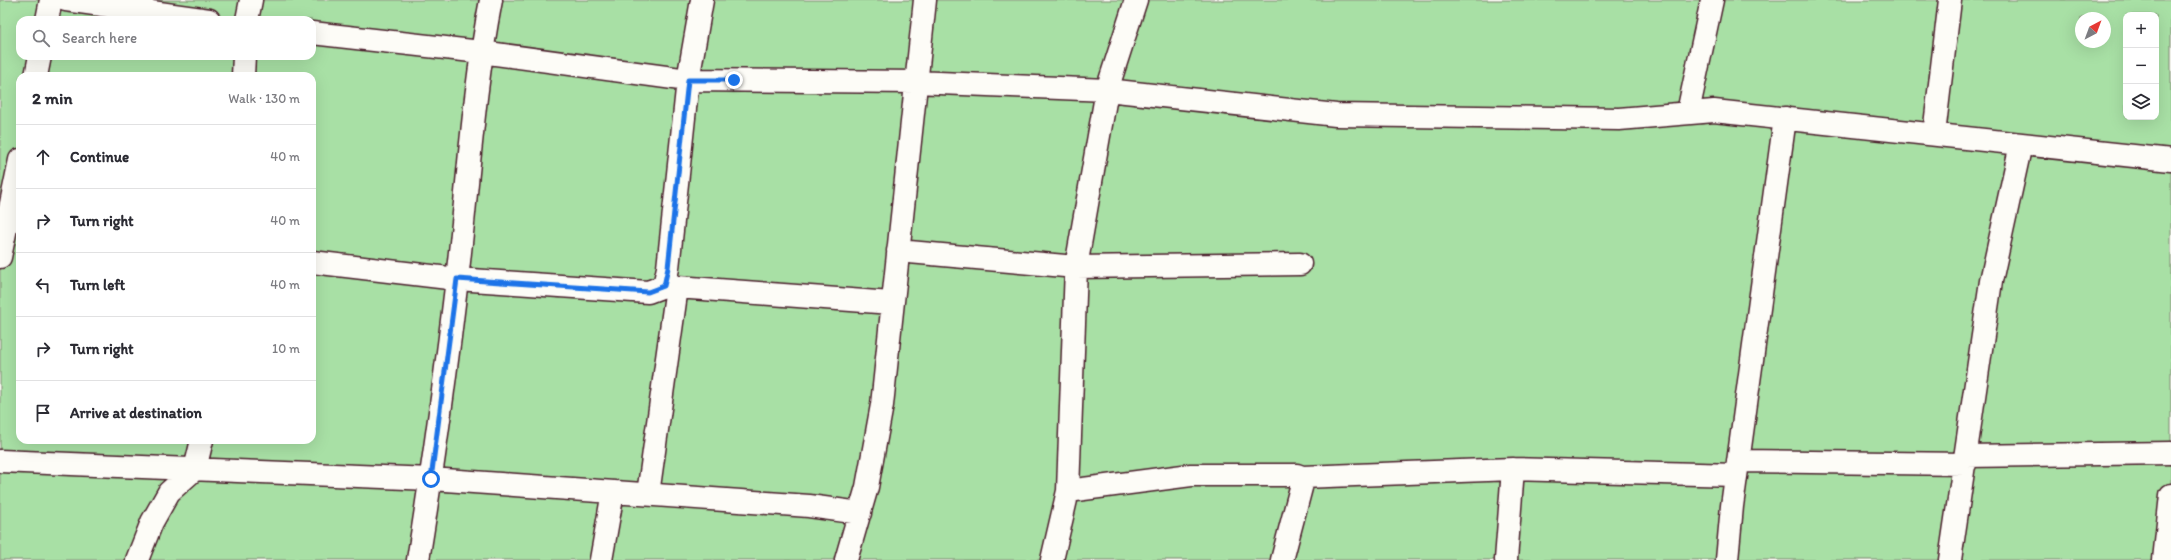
<!DOCTYPE html>
<meta charset="utf-8">
<style>
:root{--surface:#fff;--page:#f7f7f7;--text:#2b2b33;--muted:#7c7c81;--line:#e1e1e2}
body{margin:0;font-family:Itim,sans-serif;background:var(--page);color:var(--text)}
.controls{position:absolute;right:12px;top:12px;display:grid;overflow:hidden;border-radius:8px;box-shadow:0 4px 16px #0002}
.controls button{width:36px;height:36px;display:grid;place-items:center;padding:0;border:0;border-bottom:1px solid var(--line);background:var(--surface);color:var(--text);font:20px sans-serif}
.compass{position:absolute;left:2075px;top:12px;width:36px;height:36px;border-radius:50%;background:var(--surface);box-shadow:0 4px 16px #0002;rotate:41deg}
.stop{position:absolute;width:12px;height:12px;margin:-9px;border:3px solid #1a73e8;border-radius:50%;background:#fff}
.stop.end{background:#1a73e8;border-color:#fff;box-shadow:0 1px 4px #0008}
.list{margin:0;padding:0;list-style:none}
h2{display:flex;justify-content:space-between;align-items:center;height:52px;margin:0;padding:0 16px;font-size:17px}
h2 small{font-size:13px;font-weight:400;color:var(--muted)}
.list li{display:grid;grid-template-columns:26px 1fr auto;gap:12px;align-items:center;box-sizing:border-box;height:64px;padding:0 16px;border-top:1px solid var(--line)}
.list b{display:block;font-size:15px;white-space:nowrap}
.list em{font-size:13px;font-style:normal;color:var(--muted)}
.icon{flex:none;width:22px;height:22px;fill:none;stroke:currentColor;stroke-width:2;stroke-linecap:round;stroke-linejoin:round}
.map{position:relative;flex:none;width:2171px;height:560px;overflow:hidden}
.search{position:absolute;background:var(--surface);box-shadow:0 4px 16px #0002;left:16px;top:16px;width:300px;height:44px;display:flex;align-items:center;gap:10px;box-sizing:border-box;padding:0 14px;border-radius:12px;color:var(--muted);font-size:15px}
.panel{position:absolute;background:var(--surface);box-shadow:0 4px 16px #0002;left:16px;top:72px;width:300px;height:372px;border-radius:12px}
.map>svg:first-child{display:block}
.green{fill:#a8e0a5;stroke:#798068;fill-rule:evenodd}
.lines{fill:none;stroke-linecap:round;stroke-linejoin:round}
.minor-casing{stroke:#4a1f2b;stroke-width:25}
.minor{stroke:#fdfcf7;stroke-width:22}
.route{stroke:#1a73e8;stroke-width:5}
</style>
<div class="map">
<svg width="2171" height="560" viewBox="0 0 2171 560">
<rect width="100%" height="100%" fill="#fdfcf7"/>
<filter id="ink" filterUnits="userSpaceOnUse"><feTurbulence type="fractalNoise" baseFrequency=".025" numOctaves="2"/><feDisplacementMap in="SourceGraphic" scale="8" xChannelSelector="R" yChannelSelector="G"/><feConvolveMatrix kernelMatrix="1 2 1 2 8 2 1 2 1" color-interpolation-filters="sRGB"/></filter>
<g filter="url(#ink)">
<path class="green" d="M 0,0 L 2171,0 L 2171,560 L 0,560 ZM 2126,15 L 2156,15 L 2156,117 L 2126,117 ZM 2081,18 L 2105,18 L 2105,42 L 2081,42 ZM 20,20 L 312,20 L 312,56 L 20,56 ZM 20,76 L 312,76 L 312,440 L 20,440 Z"/>
<g class="lines">
<g class="minor-casing">
<path id="minor" d="M 66,0 L 209,20
M 47,20 L 51,0
M 247,20 L 251,0
M 312,33 L 481,52 L 688,80 L 915,82 L 1107,90 L 1336,115 L 1619,119 L 1714,111 L 2171,160
M 36,76 L 40,56
M 243,76 L 244,56
M 1688,112 L 1712,0
M 1934,134 L 1950,0
M 898,251 L 1076,267 L 1300,264
M 0,257 L 20,160
M 312,262 L 457,279 L 648,292 L 664,286 L 891,303
M 664,286 L 668,268 L 688,80 L 702,0
M 1966,456 L 2171,453
M 0,461 L 431,479 L 809,506 L 860,513
M 1738,461 L 1965,464
M 1068,491 L 1191,475 L 1297,475 L 1302,477 L 1513,469 L 1736,475
M 648,494 L 677,287
M 137,560 L 152,522 L 169,492 L 195,469 L 202,440
M 418,560 C 433,467 446,373 457,279 C 468,186 473,92 491,0
M 601,560 L 613,492
M 846,560 L 867,487 L 882,405 L 925,0
M 1052,560 L 1068,491 L 1076,267 L 1107,90 L 1136,0
M 1282,560 L 1303,480 L 1302,477
M 1506,560 L 1513,469
M 1727,560 L 1732,506 L 1785,118
M 1950,560 L 1991,281 L 2021,144
M 2164,560 L 2171,495"/>
</g>
<use href="#minor" class="minor"/>
</g>
</g>
<g class="lines" filter="url(#ink)">
<path class="route" d="M 431,479 L 457,279 L 648,292 L 664,286 L 668,268 L 688,80 L 734,80"/>
</g>
</svg>
<div class="controls">
<button>+</button>
<button>−</button>
<button><svg class="icon" aria-label="layers" viewBox="0 0 24 24"><path d="M12 4l9 5-9 5-9-5zM3 14l9 5 9-5"/></svg></button>
</div>
<svg class="compass" viewBox="-18 -18 36 36"><path d="M0-13l5 13h-10z" fill="#e53935"/><path d="M0 13l5-13h-10z" fill="#7c7c81"/></svg>
<div class="stop" style="left:431px;top:479px"></div>
<div class="stop end" style="left:734px;top:80px"></div>
<div class="search"><svg class="icon" aria-label="search" viewBox="0 0 24 24"><circle cx="10" cy="10" r="6"/><path d="M15 15l6 6"/></svg>Search here</div>
<section class="panel">
<h2>2 min<small>Walk · 130 m</small></h2>
<ul class="list">
<li><svg class="icon" aria-label="ahead" viewBox="0 0 24 24"><path d="M12 20V5M6 11l6-6 6 6"/></svg><div><b>Continue</b></div><em>40 m</em></li>
<li><svg class="icon" aria-label="right" viewBox="0 0 24 24"><path d="M7 20v-9h11M14 6l5 5-5 5"/></svg><div><b>Turn right</b></div><em>40 m</em></li>
<li><svg class="icon" aria-label="left" viewBox="0 0 24 24"><path d="M17 20v-9H6M10 6l-5 5 5 5"/></svg><div><b>Turn left</b></div><em>40 m</em></li>
<li><svg class="icon" aria-label="right" viewBox="0 0 24 24"><path d="M7 20v-9h11M14 6l5 5-5 5"/></svg><div><b>Turn right</b></div><em>10 m</em></li>
<li><svg class="icon" aria-label="arrive" viewBox="0 0 24 24"><path d="M6 21V4h12l-3 4 3 4H6"/></svg><div><b>Arrive at destination</b></div></li>
</ul>
</section>
</div>
